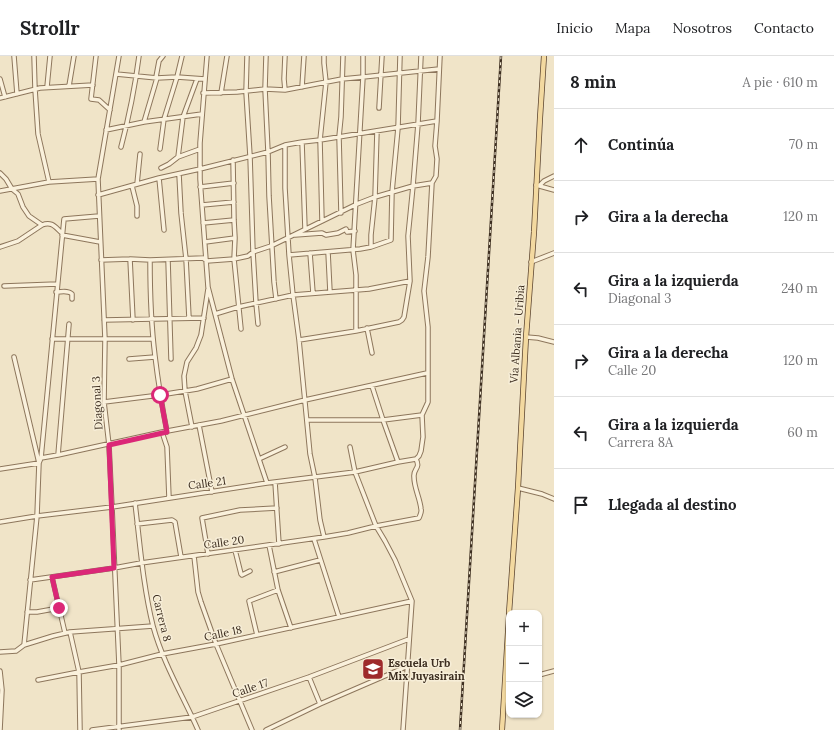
<!DOCTYPE html>
<html lang="es">
<meta charset="utf-8">
<style>
:root{--surface:#fff;--page:#f2f2f2;--text:#202124;--muted:#757577;--line:#e0e0e0}
body{margin:0;font-family:Lora,serif;background:var(--page);color:var(--text)}
.controls{position:absolute;right:12px;bottom:12px;display:grid;overflow:hidden;border-radius:8px;box-shadow:0 1px 3px #0004}
.controls button{width:36px;height:36px;display:grid;place-items:center;padding:0;border:0;border-bottom:1px solid var(--line);background:var(--surface);color:var(--text);font:20px sans-serif}
.stop{position:absolute;width:12px;height:12px;margin:-9px;border:3px solid #db2777;border-radius:50%;background:#fff}
.stop.end{background:#db2777;border-color:#fff;box-shadow:0 1px 4px #0008}
.list{margin:0;padding:0;list-style:none}
h2{display:flex;justify-content:space-between;align-items:center;height:52px;margin:0;padding:0 16px;font-size:17px}
h2 small{font-size:13px;font-weight:400;color:var(--muted)}
.list li{display:grid;grid-template-columns:26px 1fr auto;gap:12px;align-items:center;box-sizing:border-box;height:72px;padding:0 16px;border-top:1px solid var(--line)}
.list b{display:block;font-size:15px;white-space:nowrap}
.list p{margin:0;font-size:13px;white-space:nowrap;color:var(--muted)}
.list em{font-size:13px;font-style:normal;color:var(--muted)}
.icon{flex:none;width:22px;height:22px;fill:none;stroke:currentColor;stroke-width:2;stroke-linecap:round;stroke-linejoin:round}
.map{position:relative;flex:none;width:554px;height:674px;overflow:hidden}
header{display:flex;align-items:center;gap:24px;box-sizing:border-box;height:56px;padding:0 20px;background:var(--surface);border-bottom:1px solid var(--line)}
header strong{font-size:19px}
nav{display:flex;gap:22px;margin-inline-start:auto;font-size:14px}
main{display:flex}
aside{flex:1;background:var(--surface)}
.map>svg:first-child{display:block}
.lines{fill:none;stroke-linecap:round;stroke-linejoin:round}
.minor-casing{stroke:#8d765c;stroke-width:5.5}
.major-casing{stroke:#5b4430;stroke-width:6}
.minor{stroke:#faf1dc;stroke-width:3.5}
.major{stroke:#f3d9a0;stroke-width:4.5}
.rail-casing{stroke:#3d2e20;stroke-width:2.5}
.rail{stroke:#f7eed8;stroke-width:1;stroke-dasharray:3;stroke-linecap:butt}
.route{stroke:#db2777;stroke-width:5}
.labels{text-anchor:middle;stroke-width:3;stroke-linejoin:round;paint-order:stroke}
.street-label{font-size:11px;fill:#3d2e20;stroke:#f7eed8}
.poi-label{font-size:11px;font-weight:bold;fill:#3d2e20;stroke:#f7eed8;text-anchor:start}
</style>
<header>
<strong>Strollr</strong>
<nav><a>Inicio</a><a>Mapa</a><a>Nosotros</a><a>Contacto</a></nav>
</header>
<main>
<div class="map">
<svg width="554" height="674" viewBox="0 0 554 674">
<rect width="100%" height="100%" fill="#f0e4c8"/>
<g class="lines">
<g class="minor-casing">
<path id="minor" d="M 14,0 L 17,38
M 34,0 L 35,33 L 38,78 L 49,126
M 96,0 L 91,43 L 99,44 L 110,54
M 207,0 L 200,87 L 200,123 L 208,231 L 232,323 L 267,427
M 247,0 L 246,36 L 250,100 L 253,196 L 256,247 L 258,268
M 266,0 L 265,33 L 268,96 L 269,140 L 274,226 L 276,243
M 285,0 L 284,23 L 285,34
M 116,18 L 157,22 L 177,21 L 205,23
M 156,21 L 159,5 L 163,0
M 0,23 L 5,41
M 69,30 L 74,0
M 47,31 L 50,0
M 302,31 L 304,0
M 203,37 L 237,36 L 265,33 L 285,34 L 342,23 L 363,21 L 363,0
M 221,37 L 227,0
M 0,42 L 40,32 L 93,29
M 379,52 L 382,0
M 144,66 L 157,22
M 106,74 L 144,66 L 202,58
M 302,86 L 305,173
M 285,89 L 285,132 L 289,199 L 293,239 L 299,284 L 310,398 L 315,422 L 320,464 L 324,481
M 121,91 C 129,61 135,31 139,0
M 160,93 L 164,63 L 177,21 L 182,0
M 178,101 L 183,61 L 197,23
M 233,104 L 234,164 L 235,182 L 234,203 L 241,273
M 161,112 L 169,108 L 178,101 L 200,93
M 0,117 L 6,123 L 12,133 L 18,138 L 23,151 L 29,160 L 42,169
M 179,118 L 181,157 L 186,203 L 189,262
M 159,122 L 164,174
M 137,128 L 140,98
M 536,129 L 554,134
M 540,129 L 544,125 L 554,120
M 132,130 L 137,150 L 137,160
M 200,131 L 234,127
M 0,135 L 49,126 L 98,123
M 98,139 L 159,122 L 200,113 L 268,96 L 285,89 L 302,86 L 320,84 L 437,65
M 202,149 L 234,146
M 341,157 L 339,81 L 341,61 L 343,0
M 322,165 L 320,84 L 326,26 L 324,7 L 324,0
M 203,167 L 234,164
M 62,179 L 100,186
M 295,179 L 322,177 L 326,179 L 338,177 L 346,173 L 347,176 L 355,175
M 205,186 L 235,182
M 0,191 L 18,185 L 42,169 C 52,165 55,171 62,177
M 371,191 L 391,184 L 392,136 L 398,72 L 400,0
M 328,196 L 330,236
M 310,197 L 313,237
M 289,199 L 360,193 L 371,191 L 371,179 L 375,141 L 377,75
M 130,203 L 133,264
M 101,204 L 130,203 L 150,204 L 203,202 L 207,205 L 234,203 L 248,200 L 253,196 L 271,190 L 357,148 L 375,141 L 413,130 L 432,127
M 150,204 C 150,236 151,268 155,300 C 158,325 162,350 167,376
M 168,204 L 171,303
M 531,206 L 554,197
M 4,230 L 57,228
M 56,236 C 62,236 68,234 72,238 L 72,243
M 215,258 L 238,251 L 293,239 L 369,233 L 410,225
M 104,264 L 204,262
M 367,272 L 372,297
M 356,275 L 399,266 L 402,264 L 404,261 L 410,225 L 408,180 L 413,130 L 418,68 L 421,0
M 526,281 L 538,282 L 554,286
M 52,283 L 153,283
M 299,284 L 356,275 L 356,219 L 353,194 L 363,21 L 439,13
M 14,301 L 39,407 L 37,460 L 24,589
M 129,303 L 155,301
M 372,330 L 383,364 L 398,406
M 104,346 L 160,339 L 197,333 L 232,323
M 307,364 L 383,364 L 422,359
M 199,369 L 212,436
M 192,371 L 185,335 L 184,320 L 187,306 L 196,292 L 201,279 L 208,233
M 162,376 L 167,391 L 169,442
M 350,391 L 355,416 L 376,470 L 385,485 L 395,504 L 412,545 L 403,674
M 58,399 L 69,268
M 41,402 L 64,163 L 99,160
M 259,403 L 285,391
M 416,403 L 419,400 L 421,395 L 423,381 L 422,359 L 428,346 L 428,271 L 424,235 L 428,201 L 432,127 L 436,120 L 437,103 L 435,90 L 437,65 L 440,0
M 0,413 L 39,407 L 41,402 L 58,399 L 162,376 L 221,365 L 305,344 L 427,317
M 275,426 L 279,488
M 518,432 L 542,438 L 554,443
M 135,447 C 140,488 143,530 153,570 C 163,607 183,640 198,674
M 0,466 L 37,460 L 112,451 L 267,427 L 355,416 L 398,406 L 416,403
M 137,468 L 172,464 L 175,466 L 181,501
M 314,483 L 339,561
M 269,489 L 278,534 L 291,572
M 235,494 L 241,518 L 242,519 L 250,515
M 208,498 L 202,462 L 240,454 L 277,452
M 194,500 L 198,536 L 201,546 L 216,588 L 252,674
M 274,516 L 320,504
M 52,521 L 65,577
M 30,524 L 114,512 L 141,507 L 324,481 L 348,477 L 376,470 L 419,462 C 420,459 422,456 421,453 C 420,442 414,432 414,421 C 413,412 421,413 416,403
M 27,556 L 37,556 L 59,552
M 70,576 L 79,616 L 80,674
M 257,579 L 249,545 L 278,534
M 0,596 L 16,595 L 24,589 L 53,580 L 70,576 L 153,570
M 0,615 L 2,634 L 0,674
M 539,619 L 554,615
M 309,621 L 320,648
M 38,624 L 79,616 L 119,609 L 162,598 L 216,588 L 412,545
M 92,674 L 192,661 L 309,621 L 409,583
M 119,674 L 119,609 L 112,451 L 109,389 L 104,346 L 105,283 L 98,123 L 119,0
M 266,674 L 320,648 L 408,610"/>
</g>
<g class="major-casing">
<path id="major" d="M 509,557 L 518,432 L 526,281 L 534,176 L 540,62 L 544,0
M 502,674 L 509,560"/>
</g>
<use href="#minor" class="minor"/>
<use href="#major" class="major"/>
<g class="rail-casing">
<path id="rail" d="M 460,674 L 501,0"/>
</g>
<use href="#rail" class="rail"/>
</g>
<g class="lines">
<path class="route" d="M 59,552 L 52,521 L 114,512 L 109,389 L 167,376 L 160,339"/>
</g>
<defs>
<g id="school-square" transform="scale(1.15)"><rect x="-9" y="-9" width="18" height="18" rx="4" fill="#9e2a2b" stroke="#f7eed8"/><path d="M0-5L7-2L0 1L-7-2ZM-4 1L0 2.5L4 1V4Q0 6-4 4Z" fill="#fff"/></g>
</defs>
<g fill-rule="evenodd">
<use href="#school-square" x="373" y="613"/>
</g>
<g class="labels">
<g class="street-label">
<text transform="translate(517 278) rotate(-86)" y="4">Vía Albania - Uribia</text>
<text transform="translate(97 347) rotate(-93)" y="4">Diagonal 3</text>
<text transform="translate(207 427) rotate(-8)" y="4">Calle 21</text>
<text transform="translate(224 486) rotate(-8)" y="4">Calle 20</text>
<text transform="translate(162 562) rotate(76)" y="4">Carrera 8</text>
<text transform="translate(223 577) rotate(-12)" y="4">Calle 18</text>
<text transform="translate(250 632) rotate(-19)" y="4">Calle 17</text>
</g>
<g class="poi-label">
<text x="388" y="611">Escuela Urb<tspan x="388" dy="13">Mix Juyasirain</tspan></text>
</g>
</g>
</svg>
<div class="controls">
<button>+</button>
<button>−</button>
<button><svg class="icon" aria-label="layers" viewBox="0 0 24 24"><path d="M12 4l9 5-9 5-9-5zM3 14l9 5 9-5"/></svg></button>
</div>
<div class="stop" style="left:160px;top:339px"></div>
<div class="stop end" style="left:59px;top:552px"></div>
</div>
<aside>
<h2>8 min<small>A pie · 610 m</small></h2>
<ul class="list">
<li><svg class="icon" aria-label="ahead" viewBox="0 0 24 24"><path d="M12 20V5M6 11l6-6 6 6"/></svg><div><b>Continúa</b></div><em>70 m</em></li>
<li><svg class="icon" aria-label="right" viewBox="0 0 24 24"><path d="M7 20v-9h11M14 6l5 5-5 5"/></svg><div><b>Gira a la derecha</b></div><em>120 m</em></li>
<li><svg class="icon" aria-label="left" viewBox="0 0 24 24"><path d="M17 20v-9H6M10 6l-5 5 5 5"/></svg><div><b>Gira a la izquierda</b><p>Diagonal 3</p></div><em>240 m</em></li>
<li><svg class="icon" aria-label="right" viewBox="0 0 24 24"><path d="M7 20v-9h11M14 6l5 5-5 5"/></svg><div><b>Gira a la derecha</b><p>Calle 20</p></div><em>120 m</em></li>
<li><svg class="icon" aria-label="left" viewBox="0 0 24 24"><path d="M17 20v-9H6M10 6l-5 5 5 5"/></svg><div><b>Gira a la izquierda</b><p>Carrera 8A</p></div><em>60 m</em></li>
<li><svg class="icon" aria-label="arrive" viewBox="0 0 24 24"><path d="M6 21V4h12l-3 4 3 4H6"/></svg><div><b>Llegada al destino</b></div></li>
</ul>
</aside>
</main>
